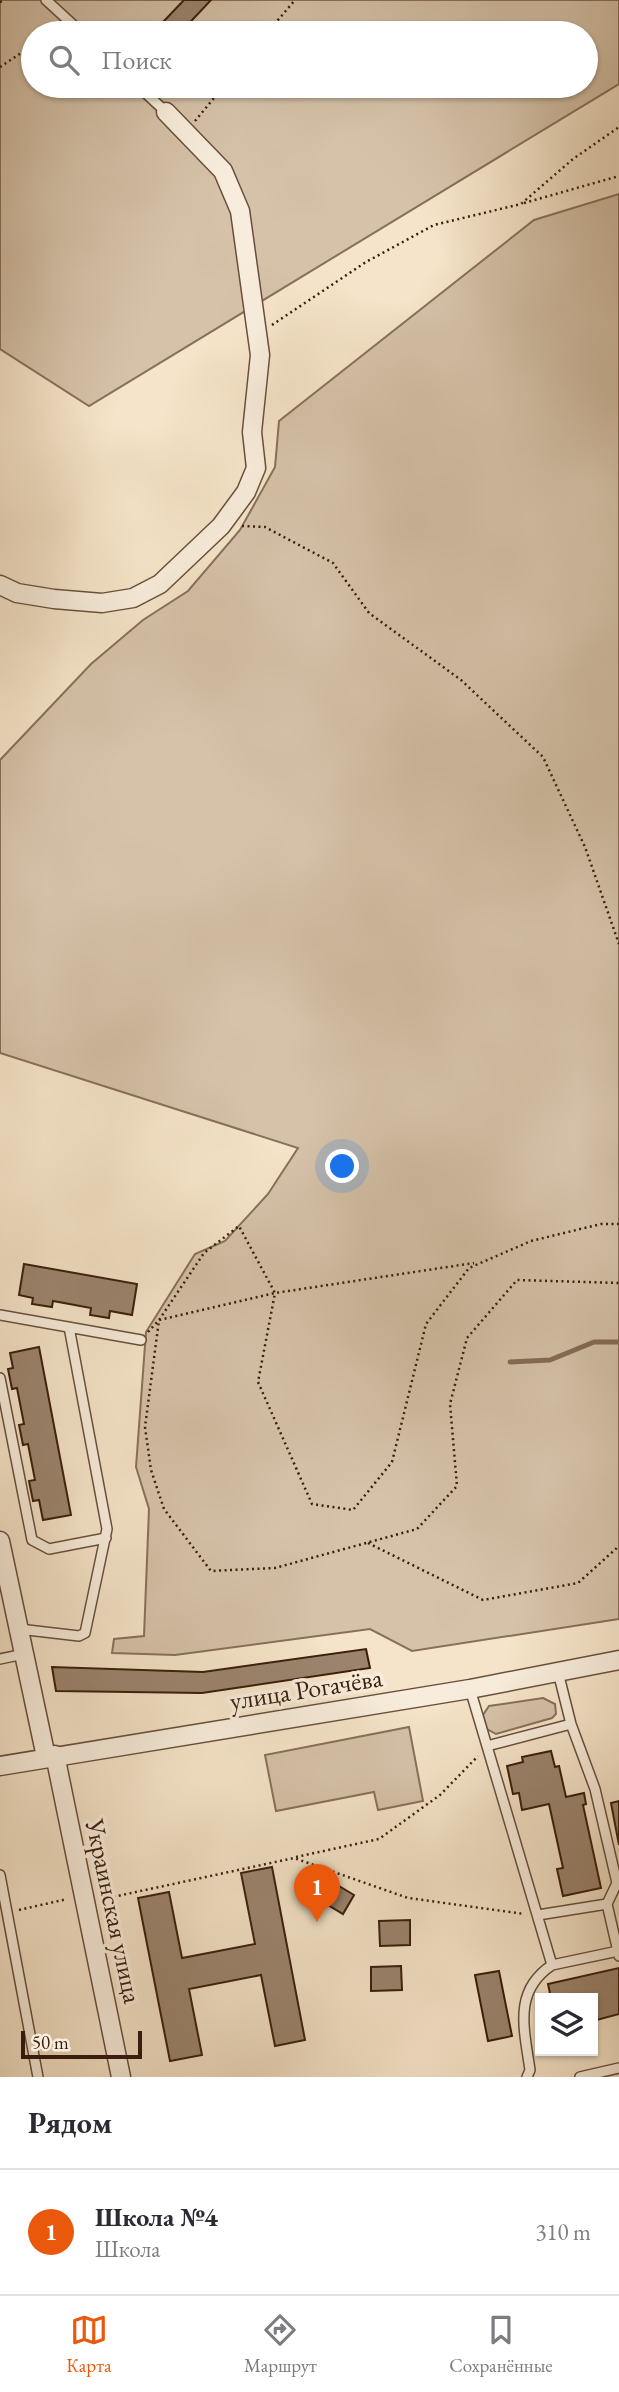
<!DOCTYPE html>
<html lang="ru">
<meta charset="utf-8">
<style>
:root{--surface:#fff;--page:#f2f2f3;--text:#2b2b33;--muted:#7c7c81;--line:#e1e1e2;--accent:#ea580c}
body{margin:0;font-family:"EB Garamond",serif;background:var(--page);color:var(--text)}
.controls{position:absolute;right:21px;bottom:21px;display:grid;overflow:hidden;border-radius:0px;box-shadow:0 2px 5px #0004}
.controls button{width:63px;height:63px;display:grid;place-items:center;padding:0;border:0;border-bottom:2px solid var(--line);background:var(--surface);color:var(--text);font:35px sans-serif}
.scale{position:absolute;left:21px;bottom:18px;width:121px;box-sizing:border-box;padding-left:7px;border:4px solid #3a1d0c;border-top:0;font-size:19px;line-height:24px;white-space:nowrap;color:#3a1d0c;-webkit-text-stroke:5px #f8eddc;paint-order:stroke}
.you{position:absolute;left:343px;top:1167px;width:24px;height:24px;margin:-18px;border:5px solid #fff;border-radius:50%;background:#1a73e8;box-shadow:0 0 0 10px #1a73e833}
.badge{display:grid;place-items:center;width:46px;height:46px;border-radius:50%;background:var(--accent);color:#fff;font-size:23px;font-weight:700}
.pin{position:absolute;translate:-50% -58px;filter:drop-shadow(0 2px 4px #0008)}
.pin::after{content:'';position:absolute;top:37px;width:24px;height:21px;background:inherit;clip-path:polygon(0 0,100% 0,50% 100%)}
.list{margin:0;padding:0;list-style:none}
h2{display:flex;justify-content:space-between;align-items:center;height:91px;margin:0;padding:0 28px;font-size:30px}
h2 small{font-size:23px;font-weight:400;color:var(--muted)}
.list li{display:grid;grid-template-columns:46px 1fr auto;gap:21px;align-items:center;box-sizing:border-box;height:126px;padding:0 28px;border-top:2px solid var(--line)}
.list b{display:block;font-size:26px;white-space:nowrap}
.list p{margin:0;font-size:23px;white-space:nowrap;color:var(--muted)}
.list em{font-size:23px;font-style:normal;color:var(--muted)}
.icon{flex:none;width:38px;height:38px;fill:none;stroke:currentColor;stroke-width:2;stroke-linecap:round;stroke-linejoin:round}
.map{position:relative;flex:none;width:619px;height:2077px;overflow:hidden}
.search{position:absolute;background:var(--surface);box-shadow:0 2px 5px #0004;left:21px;right:21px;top:21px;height:77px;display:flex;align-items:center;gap:18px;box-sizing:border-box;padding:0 24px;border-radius:38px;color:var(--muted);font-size:26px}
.sheet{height:217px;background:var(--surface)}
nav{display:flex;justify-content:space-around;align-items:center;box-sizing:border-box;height:98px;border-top:2px solid var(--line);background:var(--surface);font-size:19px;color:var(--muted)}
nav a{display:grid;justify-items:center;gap:4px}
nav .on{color:var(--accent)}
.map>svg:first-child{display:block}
.green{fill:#d5c2a9;stroke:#88705a;stroke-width:2;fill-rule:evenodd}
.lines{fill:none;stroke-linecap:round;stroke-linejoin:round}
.stream{stroke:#846c57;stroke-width:5}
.building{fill:#9b846e;stroke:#3a1d0c;stroke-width:2}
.service-casing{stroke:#694f3b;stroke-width:12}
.minor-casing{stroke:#694f3b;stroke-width:21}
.path{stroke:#3a1d0c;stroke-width:2.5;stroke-dasharray:2 3.5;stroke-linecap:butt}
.service{stroke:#f8eddc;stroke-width:9}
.minor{stroke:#f8eddc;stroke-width:18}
.labels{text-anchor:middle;stroke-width:7;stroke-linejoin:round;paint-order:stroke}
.street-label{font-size:26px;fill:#3a1d0c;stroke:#f8eddc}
</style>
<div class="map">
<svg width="619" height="2077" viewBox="0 0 619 2077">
<rect width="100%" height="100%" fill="#f5e4c9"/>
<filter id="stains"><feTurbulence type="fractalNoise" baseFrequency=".00286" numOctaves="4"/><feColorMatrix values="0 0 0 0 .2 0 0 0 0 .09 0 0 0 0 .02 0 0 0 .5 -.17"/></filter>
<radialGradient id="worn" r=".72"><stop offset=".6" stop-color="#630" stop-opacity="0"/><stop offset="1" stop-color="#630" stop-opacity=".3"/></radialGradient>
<path class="green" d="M 0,0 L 619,0 L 619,84 L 89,406 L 0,349 ZM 33,33 L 586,33 L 586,86 L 33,86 Z
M 619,194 L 619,1619 L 412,1651 L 370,1629 L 175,1655 L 112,1653 L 114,1639 L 144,1636 L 149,1509 L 136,1467 L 146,1332 L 195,1254 L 225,1241 L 268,1194 L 298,1148 L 0,1053 L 0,760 L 91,664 L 143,620 L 188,591 L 240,530 L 275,467 L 279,421 L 534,220 Z
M 543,1698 L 555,1704 L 556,1714 L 552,1718 L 496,1734 L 487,1729 L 483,1715 L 489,1706 Z
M 409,1727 L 423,1801 L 378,1810 L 374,1792 L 276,1811 L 265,1755 Z"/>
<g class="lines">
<path class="stream" d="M 510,1362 L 550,1360 L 594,1342 L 619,1342"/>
</g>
<path class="building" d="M 184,0 L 211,0 L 180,33 L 174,33 L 163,22 Z
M 24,1264 L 137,1284 L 132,1315 L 110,1311 L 109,1318 L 90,1315 L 91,1308 L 53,1301 L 52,1307 L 32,1304 L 33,1298 L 19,1295 Z
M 39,1347 L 71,1515 L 43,1520 L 39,1500 L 33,1501 L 29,1481 L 35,1480 L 28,1444 L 23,1445 L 19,1425 L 24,1424 L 17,1388 L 12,1389 L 8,1369 L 13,1368 L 10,1353 Z
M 366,1649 L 370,1668 L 202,1693 L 56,1691 L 52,1667 L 203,1672 Z
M 551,1751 L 555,1767 L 559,1766 L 566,1797 L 584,1793 L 586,1804 L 583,1805 L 601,1888 L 563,1896 L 557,1869 L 563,1868 L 549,1804 L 522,1810 L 519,1793 L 513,1794 L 507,1766 L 523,1762 L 522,1757 Z
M 619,1801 L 619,1845 L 611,1803 Z
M 272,1867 L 305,2040 L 275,2046 L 261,1975 L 189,1989 L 202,2055 L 170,2061 L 138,1898 L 169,1892 L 182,1958 L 255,1944 L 241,1873 Z
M 309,1868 L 354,1895 L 343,1914 L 298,1887 Z
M 410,1920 L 410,1945 L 380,1946 L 379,1921 Z
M 401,1966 L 402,1990 L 371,1991 L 371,1967 Z
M 619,1968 L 619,2014 L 593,2021 L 593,1998 L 551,1998 L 548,1984 Z
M 499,1971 L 512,2036 L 488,2041 L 475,1975 Z"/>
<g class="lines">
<g class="service-casing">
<path id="service" d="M 46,0 L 82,33
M 138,86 L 166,112
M 0,1315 L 141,1340
M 0,1378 L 32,1540 L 49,1549 L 106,1538
M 19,1629 L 79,1636 L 85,1633 L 107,1529 L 69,1327
M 0,1659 L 24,1654
M 558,1672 L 571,1724 L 595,1789 L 617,1883 L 607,1904 L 619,1956
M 470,1689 L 552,1965 C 513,1991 524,2028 530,2070 L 527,2077
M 487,1746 L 571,1724
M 0,1875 L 38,2077
M 538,1915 L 607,1904
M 552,1965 L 618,1951
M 580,2077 L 619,2068"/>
</g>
<g class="minor-casing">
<path id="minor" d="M 0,585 L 17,593 L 54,599 L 102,603 L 133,598 L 160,584 L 221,526 L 246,492 L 256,468 L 252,432 L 260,355 L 240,211 L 223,171 L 166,112
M 0,1541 L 46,1757
M 55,1755 L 121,2077
M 0,1766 L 470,1689 L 619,1660"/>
</g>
<path class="path" d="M 0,2 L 5,0
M 51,33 L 59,27
M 267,33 L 295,0
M 0,67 L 33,45
M 195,121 L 224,86
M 524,203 L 619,176
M 272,325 L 366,262 L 434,225 L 521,204 L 573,159 L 619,127
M 242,526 L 265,527 L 333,563 L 369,613 L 461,680 L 543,757 L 585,847 L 619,944
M 619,1224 L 601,1224 L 531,1241 L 469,1268 L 426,1324 L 392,1462 L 353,1510 L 312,1504 L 258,1382 L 275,1293 L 239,1226 L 204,1253 L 159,1320 L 145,1427 L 151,1470 L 164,1509 L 211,1571 L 275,1568 L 417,1529 L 457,1486 L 450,1404 L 467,1338 L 517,1280 L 619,1283
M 148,1332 L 159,1320 L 275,1293 L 474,1263
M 368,1543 L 483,1600 L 578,1583 L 619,1546
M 296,1857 L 379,1839 L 440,1795 L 478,1756
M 108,1898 L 294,1858 L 408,1898 L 524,1914
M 19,1910 L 67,1899"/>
<use href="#service" class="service"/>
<use href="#minor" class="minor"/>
</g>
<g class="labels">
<g class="street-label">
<text transform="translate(306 1689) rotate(-9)" y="9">улица Рогачёва</text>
<text transform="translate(114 1911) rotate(78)" y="9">Украинская улица</text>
</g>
</g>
<rect width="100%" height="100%" filter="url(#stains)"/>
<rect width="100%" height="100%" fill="url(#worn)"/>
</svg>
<div class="controls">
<button><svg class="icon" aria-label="layers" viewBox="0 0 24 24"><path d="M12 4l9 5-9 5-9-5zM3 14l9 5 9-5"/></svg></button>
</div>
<div class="scale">50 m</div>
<div class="you"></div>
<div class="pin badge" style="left:317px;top:1922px">1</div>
<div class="search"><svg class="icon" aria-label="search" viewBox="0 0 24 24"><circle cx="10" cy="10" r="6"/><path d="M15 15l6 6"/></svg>Поиск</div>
</div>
<section class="sheet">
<h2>Рядом<small></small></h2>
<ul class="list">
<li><span class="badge">1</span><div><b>Школа №4</b><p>Школа</p></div><em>310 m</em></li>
</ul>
</section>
<nav>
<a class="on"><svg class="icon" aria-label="map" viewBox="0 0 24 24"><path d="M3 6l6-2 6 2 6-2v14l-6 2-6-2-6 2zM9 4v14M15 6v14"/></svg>Карта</a>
<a><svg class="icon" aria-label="directions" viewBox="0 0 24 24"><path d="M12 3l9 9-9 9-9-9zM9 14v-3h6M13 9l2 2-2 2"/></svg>Маршрут</a>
<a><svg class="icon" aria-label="saved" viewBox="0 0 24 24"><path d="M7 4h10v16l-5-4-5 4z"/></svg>Сохранённые</a>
</nav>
